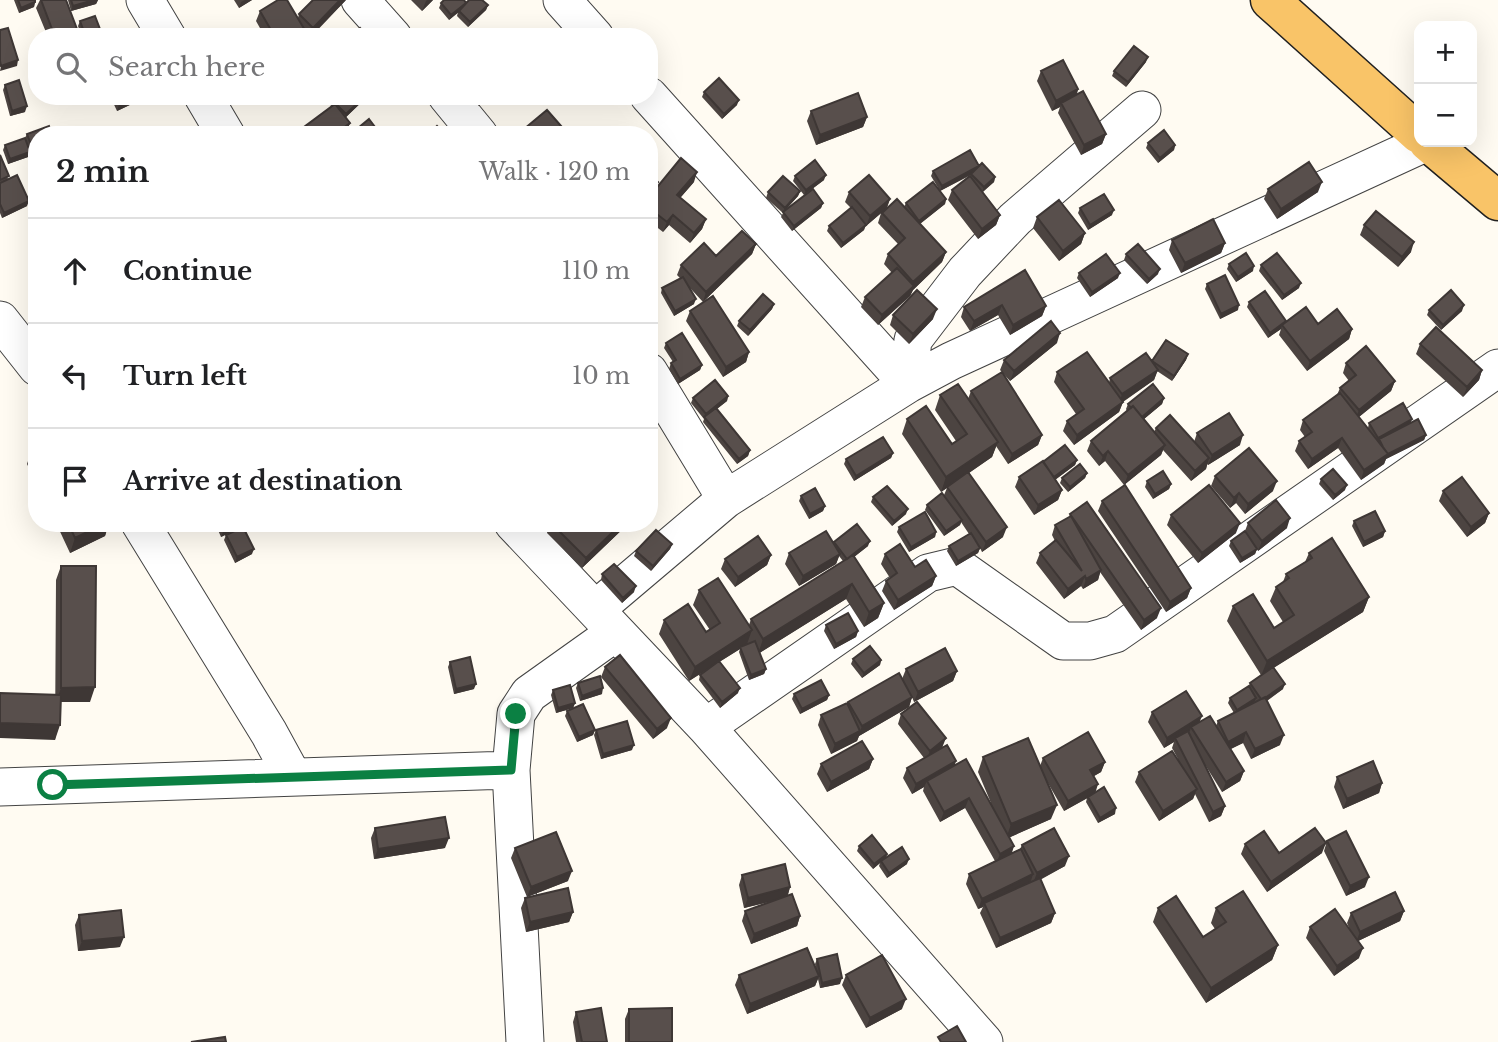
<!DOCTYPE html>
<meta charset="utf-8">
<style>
:root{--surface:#fff;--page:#f6f6f6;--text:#202124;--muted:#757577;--line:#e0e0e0}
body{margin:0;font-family:"Libre Baskerville",serif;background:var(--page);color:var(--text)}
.controls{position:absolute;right:21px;top:21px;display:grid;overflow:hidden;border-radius:14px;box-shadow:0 7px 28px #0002}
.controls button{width:63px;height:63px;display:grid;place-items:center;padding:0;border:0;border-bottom:2px solid var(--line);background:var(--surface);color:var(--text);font:35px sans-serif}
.stop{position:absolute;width:21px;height:21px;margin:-16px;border:5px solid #0b8043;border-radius:50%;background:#fff}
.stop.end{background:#0b8043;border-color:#fff;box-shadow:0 2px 7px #0008}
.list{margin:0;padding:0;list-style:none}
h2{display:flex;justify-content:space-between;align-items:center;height:91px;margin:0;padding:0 28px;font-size:30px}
h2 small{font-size:23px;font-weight:400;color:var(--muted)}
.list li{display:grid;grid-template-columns:46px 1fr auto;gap:21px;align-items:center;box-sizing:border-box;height:105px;padding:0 28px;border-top:2px solid var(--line)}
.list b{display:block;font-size:26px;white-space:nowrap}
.list em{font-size:23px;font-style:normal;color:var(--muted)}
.icon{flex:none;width:38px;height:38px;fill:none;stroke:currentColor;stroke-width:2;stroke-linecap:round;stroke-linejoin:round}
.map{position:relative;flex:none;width:1498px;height:1042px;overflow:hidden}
.search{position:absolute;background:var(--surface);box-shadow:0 7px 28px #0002;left:28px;top:28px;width:630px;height:77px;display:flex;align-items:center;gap:18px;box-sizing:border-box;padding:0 24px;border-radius:28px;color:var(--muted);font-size:26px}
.panel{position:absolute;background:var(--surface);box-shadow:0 7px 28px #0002;left:28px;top:126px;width:630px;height:406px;border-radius:28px}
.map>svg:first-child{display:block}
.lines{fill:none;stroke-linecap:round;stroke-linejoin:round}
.minor-casing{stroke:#434343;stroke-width:39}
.major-casing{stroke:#212121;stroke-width:41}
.minor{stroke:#fff;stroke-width:37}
.major{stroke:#f9c468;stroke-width:38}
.wall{fill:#4c4441}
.shaded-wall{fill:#3e3735}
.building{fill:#584f4c;stroke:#3e3735;stroke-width:2}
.route{stroke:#0b8043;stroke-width:9}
</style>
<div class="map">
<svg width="1498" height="1042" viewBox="0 0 1498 1042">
<rect width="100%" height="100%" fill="#fffbf2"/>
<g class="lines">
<g class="minor-casing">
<path id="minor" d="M 145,0 L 167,37
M 360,0 L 393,37
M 562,0 L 595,37
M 203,96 L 226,135
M 447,96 L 479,135
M 649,96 L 908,384
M 0,320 L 37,367
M 649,372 L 726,499
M 908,384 L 913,340 L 965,272 L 1015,219 L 1142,110
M 140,523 L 269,733 L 293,777
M 513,523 L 706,727 L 984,1042
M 596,609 L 726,499 L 908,384 L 951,361 L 1427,142
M 706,727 L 928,573 L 957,566 L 1063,641 L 1090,641 L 1115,634 L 1498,368
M 0,787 L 511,770
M 525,1042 L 511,770 L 516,714 L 529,694 L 616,632"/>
</g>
<g class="major-casing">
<path id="major" d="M 1270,0 L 1419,134
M 1428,142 L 1498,201"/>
</g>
<use href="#minor" class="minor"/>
<use href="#major" class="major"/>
</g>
<path class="wall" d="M 14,0 L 35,0 L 35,2 L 34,7 L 19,13 Z
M 40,0 L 66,0 L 80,37 L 48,37 L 36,8 Z
M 68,0 L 98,0 L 96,4 L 71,11 Z
M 234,0 L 252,0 L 239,8 Z
M 346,0 L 311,37 L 265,37 L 256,21 L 260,11 L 298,18 L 299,14 Z
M 411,0 L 433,0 L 422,11 Z
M 441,3 L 466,3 L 488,5 L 486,10 L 468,27 L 457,16 L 458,12 L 449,20 L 439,8 Z
M 80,21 L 103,37 L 82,37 L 78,26 Z
M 1146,62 L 1126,87 L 1112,76 L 1114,71 Z
M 1041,71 L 1078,89 L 1077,94 L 1106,134 L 1102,144 L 1081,155 L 1058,113 L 1060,107 L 1052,111 L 1037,81 Z
M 5,85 L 25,112 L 10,116 L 3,90 Z
M 704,92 L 737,105 L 722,119 L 702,97 Z
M 110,96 L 138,96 L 136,102 L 117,111 Z
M 336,96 L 368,96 L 346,117 L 350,123 L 346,133 L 344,135 L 299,135 L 300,130 L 332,106 L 330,105 L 332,100 Z
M 469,96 L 488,96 L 479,106 Z
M 811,111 L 867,117 L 863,127 L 816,145 L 807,121 Z
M 27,134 L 37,135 L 37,155 L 32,157 L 30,152 L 28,157 L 8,164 L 3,150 L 5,145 L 25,138 Z
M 1148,143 L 1175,145 L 1174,150 L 1158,163 L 1146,148 Z
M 0,155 L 8,179 L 27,206 L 2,218 L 0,213 Z
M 979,166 L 995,177 L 994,182 L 983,192 L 1000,215 L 996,225 L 978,239 L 948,200 L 952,190 L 971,175 L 940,191 L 946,199 L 945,204 L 920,224 L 946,252 L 942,262 L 913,290 L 910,296 L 878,325 L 861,307 L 865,297 L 892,273 L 884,264 L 888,254 L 898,244 L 878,223 L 881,213 L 866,226 L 865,225 L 864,230 L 841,248 L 827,231 L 829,226 L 851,208 L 845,202 L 849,192 L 890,199 L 887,208 L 904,207 L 906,203 L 940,191 L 931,176 L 933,171 Z
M 795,176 L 824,180 L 804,195 L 793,181 Z
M 694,182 L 680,198 L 706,219 L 702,229 L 690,243 L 669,225 L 663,232 L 649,221 L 649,197 Z
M 1268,189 L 1318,192 L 1277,219 L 1264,199 Z
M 800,191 L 798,196 L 785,210 L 823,203 L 821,208 L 792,231 L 781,217 L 783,213 L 766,198 L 768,192 Z
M 1080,208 L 1112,215 L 1088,230 L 1078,213 Z
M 1037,217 L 1085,233 L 1081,244 L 1059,261 L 1033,228 Z
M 1364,225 L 1411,252 L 1398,267 L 1360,235 Z
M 1172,240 L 1225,243 L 1221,253 L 1181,273 L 1169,250 Z
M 756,244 L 752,254 L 703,302 L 690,288 L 694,304 L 674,316 L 661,293 L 662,288 L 680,278 L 677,275 L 681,265 Z
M 1126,254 L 1158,274 L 1147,284 L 1124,260 Z
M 1229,264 L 1253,271 L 1236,282 L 1227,269 Z
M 1261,265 L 1299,288 L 1282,300 L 1259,271 Z
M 1025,270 L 1046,306 L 1042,316 L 1010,335 L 998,315 L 970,331 L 961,317 L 964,307 Z
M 1079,273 L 1118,278 L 1090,297 L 1077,278 Z
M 1207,284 L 1238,310 L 1220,319 L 1205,289 Z
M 1249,302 L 1286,321 L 1318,324 L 1352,329 L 1349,339 L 1307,371 L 1279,335 L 1281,329 L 1268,338 L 1247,307 Z
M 774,304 L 772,309 L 748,336 L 737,326 L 739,321 Z
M 1429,310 L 1462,311 L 1441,330 L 1427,315 Z
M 690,311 L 749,352 L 746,362 L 723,377 L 686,321 Z
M 893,315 L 933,319 L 909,344 L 890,325 Z
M 666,343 L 702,365 L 700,370 L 678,384 L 669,369 L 671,363 L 673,362 L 664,348 Z
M 1057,343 L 1010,381 L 1000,370 L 1004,360 Z
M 1420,344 L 1482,370 L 1479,380 L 1463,397 L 1416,354 Z
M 1188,354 L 1186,360 L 1172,381 L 1157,371 L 1154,380 L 1123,402 L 1119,412 L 1074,445 L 1063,431 L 1067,421 L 1076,414 L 1054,382 L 1057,372 L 1109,383 L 1110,378 L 1152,362 Z
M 1346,363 L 1395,381 L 1391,391 L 1359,417 L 1368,428 L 1369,423 L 1412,419 L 1410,423 L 1426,435 L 1424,440 L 1386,459 L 1384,464 L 1361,480 L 1338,448 L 1308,469 L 1295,451 L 1299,441 L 1305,437 L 1300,430 L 1303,420 L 1337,395 L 1340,388 L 1349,381 L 1343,373 Z
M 971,391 L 1042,435 L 1038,445 L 1008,464 L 996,446 L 992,457 L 969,473 L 1003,537 L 982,552 L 980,548 L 978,553 L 956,566 L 947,551 L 949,546 L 969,534 L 961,522 L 960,525 L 944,536 L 925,510 L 927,505 L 944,495 L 947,488 L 941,492 L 902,434 L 907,419 L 952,444 L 956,441 L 935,410 L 940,395 L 968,399 Z
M 728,396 L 727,401 L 717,409 L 750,450 L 748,456 L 737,464 L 703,422 L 704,419 L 691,403 L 693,398 Z
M 1164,398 L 1162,404 L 1144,419 L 1154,432 L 1156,428 L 1194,442 L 1197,433 L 1240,445 L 1208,465 L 1207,464 L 1206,469 L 1191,481 L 1163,450 L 1161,455 L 1124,485 L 1105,461 L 1099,466 L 1087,451 L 1091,441 L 1127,411 L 1126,409 L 1128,404 Z
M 37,447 L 37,484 L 27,464 L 32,449 Z
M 893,453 L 891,458 L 854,481 L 844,464 L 846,459 Z
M 1077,460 L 1075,465 L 1055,480 L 1062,490 L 1058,500 L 1034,515 L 1015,487 L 1019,477 Z
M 1087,473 L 1085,478 L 1068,492 L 1060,483 L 1062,478 Z
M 1215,476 L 1273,491 L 1245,514 L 1236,503 L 1230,508 L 1211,486 Z
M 1321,479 L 1345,490 L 1333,500 L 1319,484 Z
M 1147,481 L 1171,484 L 1169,489 L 1153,499 L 1145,487 Z
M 1443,491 L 1489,513 L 1485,523 L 1467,537 L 1439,501 Z
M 801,496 L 825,506 L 823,511 L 809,519 L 799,501 Z
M 873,497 L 906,514 L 892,526 L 871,502 Z
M 1102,501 L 1191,588 L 1187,598 L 1166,612 L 1098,511 Z
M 1070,514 L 1157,618 L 1141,630 L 1100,572 L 1098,580 L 1083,589 L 1081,586 L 1064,599 L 1036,563 L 1040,553 L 1055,541 L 1052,535 L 1055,525 L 1069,517 Z
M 1171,515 L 1236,533 L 1198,563 L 1167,525 Z
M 1354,521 L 1385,531 L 1383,537 L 1363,547 L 1352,526 Z
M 56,523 L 109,523 L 105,536 L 70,553 Z
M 215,523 L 249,523 L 221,537 Z
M 551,523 L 589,529 L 629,523 L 582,568 L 547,533 Z
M 1248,523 L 1287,528 L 1258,551 L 1257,549 L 1255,554 L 1240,563 L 1229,546 L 1231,541 L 1245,531 Z
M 899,527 L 936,532 L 935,537 L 909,552 L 897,532 Z
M 226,535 L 252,554 L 235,563 L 224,540 Z
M 834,542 L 868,546 L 854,557 L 884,603 L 878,618 L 864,627 L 846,599 L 759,653 L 766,669 L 764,674 L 749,680 L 739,652 L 740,649 L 719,662 L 738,693 L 720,708 L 699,680 L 700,675 L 709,668 L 689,681 L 659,634 L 664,620 L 706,632 L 710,630 L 693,605 L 699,590 L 749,625 L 751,619 L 843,561 L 839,556 L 836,564 L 799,586 L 785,564 L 789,553 L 833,543 Z
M 672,544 L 670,549 L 651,571 L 634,556 L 636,551 Z
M 1309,553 L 1369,597 L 1363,612 L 1273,668 L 1283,689 L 1267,701 L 1280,745 L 1251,759 L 1243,743 L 1230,749 L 1244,771 L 1240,781 L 1222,792 L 1202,760 L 1225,806 L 1221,816 L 1209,822 L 1195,794 L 1193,799 L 1159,821 L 1135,782 L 1139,772 L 1178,759 L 1172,748 L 1174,742 L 1164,748 L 1148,722 L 1152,712 L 1216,726 L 1218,721 L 1234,713 L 1228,703 L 1230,698 L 1249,686 L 1250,683 L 1261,675 L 1227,621 L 1233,606 L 1274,628 L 1283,622 L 1270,601 L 1276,587 L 1283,582 L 1286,574 L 1305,562 Z
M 885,554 L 936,576 L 932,586 L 894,610 L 882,591 L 886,581 L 890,578 L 881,564 Z
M 771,555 L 767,565 L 735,587 L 721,569 L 725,559 Z
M 61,566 L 90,702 L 61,702 L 55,740 L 56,580 Z
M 602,574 L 634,592 L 622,603 L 601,580 Z
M 826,625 L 858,631 L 856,637 L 834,649 L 824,631 Z
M 853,659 L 881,660 L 880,665 L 862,678 L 851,664 Z
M 450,662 L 474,689 L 454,694 L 448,667 Z
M 605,667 L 667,728 L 653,739 L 601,677 Z
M 906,669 L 957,671 L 953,681 L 914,702 L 912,697 L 909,707 L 859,736 L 857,741 L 831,754 L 818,725 L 821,715 L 847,704 L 848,702 L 902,679 Z
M 578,683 L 602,694 L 580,701 L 576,688 Z
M 553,690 L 575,703 L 573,708 L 556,713 L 551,695 Z
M 794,694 L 829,695 L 827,700 L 800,714 L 792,699 Z
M 567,711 L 595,730 L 593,735 L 577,742 L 565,716 Z
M 901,714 L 943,747 L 955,765 L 991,803 L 978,772 L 983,757 L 1040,766 L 1043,758 L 1105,762 L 1101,772 L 1094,776 L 1095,792 L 1115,814 L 1098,823 L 1086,802 L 1087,798 L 1064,811 L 1045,778 L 1051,819 L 1010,837 L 1012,853 L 1020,849 L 1022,845 L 1065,866 L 1040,880 L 1055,913 L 1051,923 L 996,948 L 980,913 L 983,907 L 978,909 L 966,884 L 969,874 L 995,861 L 965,808 L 940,822 L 923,791 L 924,787 L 912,794 L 903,778 L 907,768 L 924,758 L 898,724 Z
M 596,730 L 632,750 L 601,759 L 594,735 Z
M 873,759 L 869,769 L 827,792 L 817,774 L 821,764 Z
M 1337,777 L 1382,783 L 1379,793 L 1343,809 L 1334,787 Z
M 375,828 L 445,848 L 374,859 L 371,838 Z
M 1327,841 L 1365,887 L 1346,896 L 1324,851 Z
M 1245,844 L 1279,853 L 1322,853 L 1267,892 L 1241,854 Z
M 859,846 L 886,857 L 907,864 L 887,878 L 879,866 L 880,863 L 873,869 L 857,851 Z
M 515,848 L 568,881 L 527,897 L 511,858 Z
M 742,875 L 790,887 L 788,895 L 800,916 L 797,926 L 751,944 L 742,921 L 745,911 L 773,901 L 744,908 L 739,885 Z
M 525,898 L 573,912 L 569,922 L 526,932 L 521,908 Z
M 1158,908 L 1203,937 L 1215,929 L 1211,923 L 1216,908 L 1278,945 L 1272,960 L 1206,1003 L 1153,922 Z
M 1404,911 L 1400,921 L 1358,941 L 1359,958 L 1334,976 L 1306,938 L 1310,927 L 1350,930 L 1347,923 L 1351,913 Z
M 79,915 L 120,947 L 78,951 L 75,925 Z
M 817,959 L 840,984 L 820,988 L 818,979 L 815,986 L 747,1014 L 735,985 L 739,975 L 816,969 L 815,964 Z
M 846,975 L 902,1009 L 866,1028 L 842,985 Z
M 629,1009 L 672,1042 L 625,1042 L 625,1019 Z
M 576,1012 L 607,1042 L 576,1042 L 573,1022 Z"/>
<path class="shaded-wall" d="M 94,0 L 98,0 L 96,4 L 71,11 L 73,6 Z
M 245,0 L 252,0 L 239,8 L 241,2 Z
M 340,0 L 346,0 L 310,37 L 313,28 Z
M 427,0 L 433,0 L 422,11 L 426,1 Z
M 35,2 L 34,7 L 19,13 L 21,8 Z
M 466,3 L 464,8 L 449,20 L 451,15 Z
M 488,5 L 486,10 L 468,27 L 470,22 Z
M 1148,57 L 1146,62 L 1126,87 L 1128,82 Z
M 18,60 L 17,66 L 0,71 L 1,66 Z
M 1078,89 L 1075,99 L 1061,103 L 1060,107 L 1052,111 L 1056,101 Z
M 130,96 L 138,96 L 136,102 L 117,111 L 120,101 Z
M 365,96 L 368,96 L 344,119 L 346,114 Z
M 482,96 L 488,96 L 479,106 Z
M 739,100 L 737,105 L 722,119 L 724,114 Z
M 27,106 L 25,112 L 10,116 L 12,111 Z
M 867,117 L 863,127 L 816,145 L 820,135 Z
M 350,123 L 346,133 L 344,135 L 334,135 Z
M 561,126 L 559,131 L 554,135 L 550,135 Z
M 1106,134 L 1102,144 L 1081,155 L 1084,145 Z
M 1175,145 L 1174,150 L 1158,163 L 1160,158 Z
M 37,150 L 37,155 L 32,157 L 34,152 Z
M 30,152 L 28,157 L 8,164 L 10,159 Z
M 979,166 L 977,171 L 940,191 L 942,186 Z
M 697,172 L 694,182 L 674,205 L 677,195 Z
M 826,175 L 824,180 L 804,195 L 806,190 Z
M 995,177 L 994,182 L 982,192 L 984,187 Z
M 658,182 L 656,187 L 649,195 L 649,192 Z
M 1322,182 L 1318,192 L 1277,219 L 1281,209 Z
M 800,191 L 798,196 L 783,213 L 785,208 Z
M 890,199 L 886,209 L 866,226 L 870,216 Z
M 946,199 L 945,204 L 917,226 L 919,221 Z
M 29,201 L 27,206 L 2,218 L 4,213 Z
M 823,203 L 821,208 L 792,231 L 794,226 Z
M 1114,210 L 1112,215 L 1088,230 L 1090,225 Z
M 673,215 L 669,225 L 663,232 L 667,222 Z
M 1000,215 L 996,225 L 978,239 L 982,229 Z
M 706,219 L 702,229 L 690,243 L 694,233 Z
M 866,225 L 864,230 L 841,248 L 843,243 Z
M 1085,233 L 1081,244 L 1059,261 L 1063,251 Z
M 1414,242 L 1411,252 L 1398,267 L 1402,257 Z
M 1225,243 L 1221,253 L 1181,273 L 1185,263 Z
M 756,244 L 752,254 L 703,302 L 706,292 Z
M 946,252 L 942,262 L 913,290 L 910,296 L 878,325 L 882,315 L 911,289 L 913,282 Z
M 1254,266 L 1253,271 L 1236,282 L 1238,277 Z
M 1160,269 L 1158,274 L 1147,284 L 1149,279 Z
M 1120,273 L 1118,278 L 1090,297 L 1092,292 Z
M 1301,283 L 1299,288 L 1282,300 L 1284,295 Z
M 696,299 L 694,304 L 674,316 L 675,311 Z
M 774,304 L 772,309 L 748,336 L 750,330 Z
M 1002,305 L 998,315 L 970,331 L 974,321 Z
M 1239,305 L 1238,310 L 1220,319 L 1221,314 Z
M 1464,305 L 1462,311 L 1441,330 L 1443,325 Z
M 1046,306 L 1042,316 L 1010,335 L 1013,325 Z
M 937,309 L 933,319 L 909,344 L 913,334 Z
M 1286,321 L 1282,325 L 1281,329 L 1268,338 L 1270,333 Z
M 1352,329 L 1349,339 L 1307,371 L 1310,361 Z
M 1060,333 L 1057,343 L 1010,381 L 1014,371 Z
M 749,352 L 746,362 L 723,377 L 726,367 Z
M 1188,354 L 1186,360 L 1172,381 L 1174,376 Z
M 702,365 L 700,370 L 678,384 L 680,379 Z
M 1158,370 L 1154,380 L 1119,404 L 1122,394 Z
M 1482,370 L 1479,380 L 1463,397 L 1467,387 Z
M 1395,381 L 1391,391 L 1355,420 L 1359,410 Z
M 728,396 L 727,401 L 705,418 L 706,414 Z
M 1164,398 L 1162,404 L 1138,424 L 1140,419 Z
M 1123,402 L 1119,412 L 1074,445 L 1077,435 Z
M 1412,419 L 1410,424 L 1379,439 L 1376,443 L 1378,438 Z
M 1042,435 L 1038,445 L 1008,464 L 1012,454 Z
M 1243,435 L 1240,445 L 1208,465 L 1212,455 Z
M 1426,435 L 1424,440 L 1386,459 L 1384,464 L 1361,480 L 1364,470 L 1386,454 Z
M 1342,438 L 1338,448 L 1308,469 L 1312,459 Z
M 998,442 L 992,457 L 941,492 L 946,477 Z
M 1165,445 L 1161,455 L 1124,485 L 1128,475 Z
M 750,450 L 748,456 L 737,464 L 739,459 Z
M 1108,451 L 1105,461 L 1099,466 L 1103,456 Z
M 893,453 L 891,458 L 854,481 L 856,476 Z
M 1209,458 L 1206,469 L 1191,481 L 1195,471 Z
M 1077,460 L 1075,465 L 1052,482 L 1054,477 Z
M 1087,473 L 1085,478 L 1068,492 L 1070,487 Z
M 1277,481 L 1273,491 L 1245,514 L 1248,504 Z
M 1171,484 L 1169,489 L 1153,499 L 1155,494 Z
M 1347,485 L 1345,490 L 1333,500 L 1335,495 Z
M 1062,490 L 1058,500 L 1034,515 L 1038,505 Z
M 1239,493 L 1236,503 L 1230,508 L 1234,498 Z
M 825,506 L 823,511 L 809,519 L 810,514 Z
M 908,509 L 906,514 L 892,526 L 894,521 Z
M 1489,513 L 1485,523 L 1467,537 L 1471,527 Z
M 1290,518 L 1287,528 L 1258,551 L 1262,541 Z
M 962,520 L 960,525 L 944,536 L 946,531 Z
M 106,523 L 109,523 L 105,536 L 70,553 L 75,538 Z
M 231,523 L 249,523 L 221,537 L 225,527 Z
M 622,523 L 629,523 L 582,568 L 586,558 Z
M 1240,523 L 1236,533 L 1198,563 L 1202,553 Z
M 1007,527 L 1003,537 L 982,552 L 986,542 Z
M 1385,531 L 1383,537 L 1363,547 L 1364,542 Z
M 936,532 L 935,537 L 909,552 L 911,547 Z
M 870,541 L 868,546 L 845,564 L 847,559 Z
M 672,544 L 670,549 L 651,571 L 653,566 Z
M 980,548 L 978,553 L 956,566 L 958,561 Z
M 254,549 L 252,554 L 235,563 L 237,557 Z
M 1257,549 L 1255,554 L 1240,563 L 1242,558 Z
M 840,554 L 836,564 L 799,586 L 803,576 Z
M 771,555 L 767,565 L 735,587 L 738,577 Z
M 1101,570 L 1098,580 L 1083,589 L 1086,579 Z
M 936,576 L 932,586 L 894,610 L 898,600 Z
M 1085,576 L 1081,586 L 1064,599 L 1068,589 Z
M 852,584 L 846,599 L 758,654 L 763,639 Z
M 636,586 L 634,592 L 622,603 L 623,598 Z
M 1191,588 L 1187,598 L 1166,612 L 1170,602 Z
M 1369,597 L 1363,612 L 1261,676 L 1267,661 Z
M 884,603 L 878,618 L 864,627 L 869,612 Z
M 1161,608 L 1157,618 L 1141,630 L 1144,620 Z
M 752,630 L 747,644 L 740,647 L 740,649 L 689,681 L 695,667 Z
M 858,631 L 856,637 L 834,649 L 836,644 Z
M 881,660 L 880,665 L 862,678 L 864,673 Z
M 766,669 L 764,674 L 749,680 L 751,675 Z
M 957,671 L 953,681 L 914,702 L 918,692 Z
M 476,684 L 474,689 L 454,694 L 456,689 Z
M 1285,684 L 1283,689 L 1260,705 L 1262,700 Z
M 95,687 L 90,702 L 56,702 L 61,688 Z
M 603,688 L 602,694 L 580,701 L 582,696 Z
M 740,688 L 738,693 L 720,708 L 722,702 Z
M 829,695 L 827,700 L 800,714 L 802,709 Z
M 912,697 L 909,707 L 859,736 L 857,741 L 831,754 L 835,744 L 860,732 L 862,726 Z
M 1256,698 L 1254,703 L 1235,715 L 1237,710 Z
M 575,703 L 573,708 L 556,713 L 558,708 Z
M 1202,716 L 1198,726 L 1191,727 L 1190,731 L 1177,740 L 1175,738 L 1174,742 L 1164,748 L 1167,738 Z
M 671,718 L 667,728 L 653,739 L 657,729 Z
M 0,723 L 60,725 L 55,740 L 0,738 Z
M 595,730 L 593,735 L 577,742 L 579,737 Z
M 1246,732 L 1243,743 L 1225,752 L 1228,742 Z
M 1284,735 L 1280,745 L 1251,759 L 1255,749 Z
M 946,738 L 942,748 L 926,761 L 930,751 Z
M 634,745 L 632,750 L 601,759 L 603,754 Z
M 873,759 L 869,769 L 827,792 L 831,782 Z
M 956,761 L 953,771 L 927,781 L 924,787 L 912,794 L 916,784 Z
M 1105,762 L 1101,772 L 1087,780 L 1090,770 Z
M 1244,771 L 1240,781 L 1222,792 L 1226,782 Z
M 1382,783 L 1379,793 L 1343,809 L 1347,799 Z
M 1098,784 L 1095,794 L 1064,811 L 1068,801 Z
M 1197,789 L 1193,799 L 1159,821 L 1163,811 Z
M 969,798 L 965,808 L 940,822 L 944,812 Z
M 1057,805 L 1051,819 L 1006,839 L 1011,824 Z
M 1225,806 L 1221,816 L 1209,822 L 1213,812 Z
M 1116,808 L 1115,814 L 1098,823 L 1100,818 Z
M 449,838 L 445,848 L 374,859 L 378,849 Z
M 1326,843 L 1322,853 L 1267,892 L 1271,882 Z
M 1014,846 L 1011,856 L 996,864 L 1000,854 Z
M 887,854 L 886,859 L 881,861 L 880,863 L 873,869 L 874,864 Z
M 1069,856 L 1065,866 L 1033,883 L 1037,873 Z
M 909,859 L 907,864 L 887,878 L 889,873 Z
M 572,871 L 568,881 L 527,897 L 531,887 Z
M 1033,874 L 1030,884 L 984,903 L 983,907 L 978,909 L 982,899 Z
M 1369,877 L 1365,887 L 1346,896 L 1350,886 Z
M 790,887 L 787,897 L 744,908 L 748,898 Z
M 1404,911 L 1400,921 L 1356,942 L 1360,932 Z
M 573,912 L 569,922 L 526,932 L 530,922 Z
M 1055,913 L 1051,923 L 996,948 L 1000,938 Z
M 800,916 L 797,926 L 751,944 L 754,934 Z
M 124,937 L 120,947 L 78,951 L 82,941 Z
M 1278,945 L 1272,960 L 1206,1003 L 1211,988 Z
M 1363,948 L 1359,958 L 1334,976 L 1337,966 Z
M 819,976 L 815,986 L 747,1014 L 750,1004 Z
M 842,978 L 840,984 L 820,988 L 822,983 Z
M 906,999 L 902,1009 L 866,1028 L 870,1018 Z"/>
<path class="building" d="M 18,0 L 35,0 L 35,2 L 21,8 Z
M 41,0 L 66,0 L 80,37 L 55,37 Z
M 71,0 L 94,0 L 73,6 Z
M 278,0 L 287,0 L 309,37 L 275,37 L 260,11 Z
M 313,0 L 340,0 L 313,28 L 299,14 Z
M 444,0 L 464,0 L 466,3 L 451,15 L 441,3 Z
M 469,0 L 482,0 L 488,5 L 470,22 L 459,11 Z
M 95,16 L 103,37 L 86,37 L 80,21 Z
M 8,28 L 18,60 L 1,66 L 0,61 L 0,30 Z
M 360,28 L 368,37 L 351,37 Z
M 1134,46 L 1148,57 L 1128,82 L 1114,71 Z
M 1063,60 L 1078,89 L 1056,101 L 1041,71 Z
M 719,78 L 739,100 L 724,114 L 704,92 Z
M 19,80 L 27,106 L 12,111 L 5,85 Z
M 1083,91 L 1106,134 L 1084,145 L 1061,103 Z
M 858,93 L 867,117 L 820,135 L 811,111 Z
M 118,96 L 130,96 L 120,101 Z
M 336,96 L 365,96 L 346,114 L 332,100 Z
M 335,104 L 350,123 L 334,135 L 304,135 L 300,130 Z
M 547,110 L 561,126 L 550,135 L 519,135 L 518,134 Z
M 369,119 L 381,135 L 353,135 L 352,133 Z
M 49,126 L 52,135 L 37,135 L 37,150 L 34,152 L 27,134 Z
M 437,126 L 446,135 L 428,135 Z
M 1164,130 L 1175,145 L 1160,158 L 1148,143 Z
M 74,131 L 76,135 L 66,135 Z
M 25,138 L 30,152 L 10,159 L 5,145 Z
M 970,150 L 979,166 L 942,186 L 933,171 Z
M 0,155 L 9,176 L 0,180 Z
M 681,158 L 697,172 L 677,195 L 706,219 L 694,233 L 673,215 L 667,222 L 649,208 L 649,197 Z
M 815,160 L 826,175 L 806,190 L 795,176 Z
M 1309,162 L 1322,182 L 1281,209 L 1268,189 Z
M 982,163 L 995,177 L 984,187 L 971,174 Z
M 649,174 L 658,182 L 649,192 Z
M 17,175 L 29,201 L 4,213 L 0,204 L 0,183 Z
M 869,175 L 890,199 L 870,216 L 849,192 Z
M 783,176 L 800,191 L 785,208 L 768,192 Z
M 970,176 L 1000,215 L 982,229 L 952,190 Z
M 933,182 L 946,199 L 919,221 L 906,203 Z
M 813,189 L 823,203 L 794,226 L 783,212 Z
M 1104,194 L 1114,210 L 1090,225 L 1080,208 Z
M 897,199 L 946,252 L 913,282 L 888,254 L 905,238 L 882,213 Z
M 1059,200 L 1085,233 L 1063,251 L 1037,217 Z
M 852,207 L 866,225 L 843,243 L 829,226 Z
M 1376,211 L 1414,242 L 1402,257 L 1364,225 Z
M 1213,219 L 1225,243 L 1185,263 L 1172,240 Z
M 742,231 L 756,244 L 706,292 L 681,265 L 704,243 L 716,256 Z
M 1138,244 L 1160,269 L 1149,279 L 1126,254 Z
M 1246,253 L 1254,266 L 1238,277 L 1229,264 Z
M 1277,253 L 1301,283 L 1284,295 L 1261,265 Z
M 1106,254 L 1120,273 L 1092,292 L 1079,273 Z
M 897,268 L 914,286 L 882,315 L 865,297 Z
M 1025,270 L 1046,306 L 1013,325 L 1002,305 L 974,321 L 964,307 Z
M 1225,275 L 1239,305 L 1221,314 L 1207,284 Z
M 683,277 L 696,299 L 675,311 L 662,288 Z
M 917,290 L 937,309 L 913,334 L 893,315 Z
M 1451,290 L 1464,305 L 1443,325 L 1429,310 Z
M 1265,291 L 1286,321 L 1270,333 L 1249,302 Z
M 763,294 L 774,304 L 750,330 L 739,321 Z
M 713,296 L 749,352 L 726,367 L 690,311 Z
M 1306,307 L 1318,324 L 1337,309 L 1352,329 L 1310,361 L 1282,325 Z
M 649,316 L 654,319 L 649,325 Z
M 1051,321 L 1060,333 L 1014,371 L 1004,360 Z
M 1436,327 L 1482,370 L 1467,387 L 1420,344 Z
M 682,333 L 702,365 L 680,379 L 671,363 L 676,360 L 666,343 Z
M 1166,340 L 1188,354 L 1174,376 L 1152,361 Z
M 1366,346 L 1395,381 L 1359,410 L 1340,388 L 1356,375 L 1346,363 Z
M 1087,352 L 1123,402 L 1077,435 L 1067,421 L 1084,409 L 1057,372 Z
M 1146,353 L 1158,370 L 1122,394 L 1110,378 Z
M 1002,372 L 1042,435 L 1012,454 L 971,391 Z
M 715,380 L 728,396 L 706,414 L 693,398 Z
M 958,384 L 998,442 L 946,477 L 907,419 L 926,406 L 952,444 L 967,434 L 940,395 Z
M 1153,384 L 1164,398 L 1142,417 L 1133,406 L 1131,408 L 1128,404 Z
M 1340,393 L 1388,454 L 1364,470 L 1342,438 L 1312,459 L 1299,441 L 1312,432 L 1303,420 Z
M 1403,403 L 1412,419 L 1378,438 L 1369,423 Z
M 1133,406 L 1165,445 L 1128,475 L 1108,451 L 1103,456 L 1091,441 Z
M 716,408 L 750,450 L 739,459 L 704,417 Z
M 1229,413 L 1243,435 L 1212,455 L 1197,433 Z
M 1170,415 L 1209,458 L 1195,471 L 1156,428 Z
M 1418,419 L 1426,435 L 1388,454 L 1383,447 L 1379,439 Z
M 883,437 L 893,453 L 856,476 L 846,459 Z
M 1065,445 L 1077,460 L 1054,477 L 1043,462 Z
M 37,447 L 37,458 L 32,449 Z
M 1249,448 L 1277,481 L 1248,504 L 1239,493 L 1234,498 L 1215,476 Z
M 1043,461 L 1062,490 L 1038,505 L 1019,477 Z
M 1080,464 L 1087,473 L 1070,487 L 1062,478 Z
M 1333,469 L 1347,485 L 1335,495 L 1321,479 Z
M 1163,471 L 1171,484 L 1155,494 L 1147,481 Z
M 968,472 L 1007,527 L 986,542 L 947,487 Z
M 1462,477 L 1489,513 L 1471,527 L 1443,491 Z
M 1125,485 L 1191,588 L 1170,602 L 1102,501 Z
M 1209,485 L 1240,523 L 1202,553 L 1171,515 Z
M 887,486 L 908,509 L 894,521 L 873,497 Z
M 815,488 L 825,506 L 810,514 L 801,496 Z
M 942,493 L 962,520 L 946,531 L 927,505 Z
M 1276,500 L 1290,518 L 1262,541 L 1248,523 Z
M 1087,502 L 1161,608 L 1144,620 L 1070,514 Z
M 1375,511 L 1385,531 L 1364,542 L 1354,521 Z
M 925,512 L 936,532 L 911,547 L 899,527 Z
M 1071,516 L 1101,570 L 1086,579 L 1085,576 L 1068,589 L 1040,553 L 1056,540 L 1082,571 L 1055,525 Z
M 68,523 L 106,523 L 75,538 Z
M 551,523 L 584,523 L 589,529 L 595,523 L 622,523 L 586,558 Z
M 857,524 L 870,541 L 847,559 L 834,542 Z
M 243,527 L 254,549 L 237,557 L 226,535 Z
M 656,530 L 672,544 L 653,566 L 636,551 Z
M 826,531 L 840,554 L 803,576 L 789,553 Z
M 1245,531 L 1257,549 L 1242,558 L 1231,541 Z
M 971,533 L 980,548 L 958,561 L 949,546 Z
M 758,536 L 771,555 L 738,577 L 725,559 Z
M 1332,538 L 1369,597 L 1267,661 L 1233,606 L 1253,594 L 1274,628 L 1294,615 L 1276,587 L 1289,578 L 1286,574 L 1312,558 L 1309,553 Z
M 900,544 L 915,567 L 926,560 L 936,576 L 898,600 L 886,581 L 897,573 L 885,554 Z
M 853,555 L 884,603 L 869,612 L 852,584 L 763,639 L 751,619 Z
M 614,564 L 636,586 L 623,598 L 602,574 Z
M 61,566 L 96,566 L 95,687 L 61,688 Z
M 718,578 L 752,630 L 695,667 L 664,620 L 688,604 L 706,632 L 720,623 L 699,590 Z
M 848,613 L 858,631 L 836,644 L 826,625 Z
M 755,641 L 766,669 L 751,675 L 740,647 Z
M 870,646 L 881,660 L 864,673 L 853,659 Z
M 945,648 L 957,671 L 918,692 L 906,669 Z
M 620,655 L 671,718 L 657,729 L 605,667 Z
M 470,657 L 476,684 L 456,689 L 450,662 Z
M 719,661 L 740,688 L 722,702 L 700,675 Z
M 1273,667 L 1285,684 L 1265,698 L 1261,699 L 1250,683 Z
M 899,673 L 912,697 L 862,726 L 848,702 Z
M 600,676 L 603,688 L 582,696 L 578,683 Z
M 821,680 L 829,695 L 802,709 L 794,694 Z
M 570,685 L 575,703 L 558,708 L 553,690 Z
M 1249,686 L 1256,698 L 1237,710 L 1230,698 Z
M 1186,691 L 1202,716 L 1167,738 L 1152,712 Z
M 0,693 L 61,695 L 60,725 L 0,723 Z
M 1265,697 L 1284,735 L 1255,749 L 1246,732 L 1228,742 L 1218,721 Z
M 917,702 L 946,738 L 930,751 L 901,714 Z
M 847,703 L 860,731 L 835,744 L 821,715 Z
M 583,704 L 595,730 L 579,737 L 567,711 Z
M 1210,716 L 1244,771 L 1226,782 L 1191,727 Z
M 627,721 L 634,745 L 603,754 L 596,730 Z
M 1188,731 L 1225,806 L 1213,812 L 1175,738 Z
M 1088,732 L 1105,762 L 1090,770 L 1098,784 L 1068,801 L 1043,758 Z
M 1028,738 L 1057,805 L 1011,824 L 983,757 Z
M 862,741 L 873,759 L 831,782 L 821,764 Z
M 947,745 L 956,761 L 916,784 L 907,768 Z
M 1172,751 L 1197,789 L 1163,811 L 1139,772 Z
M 966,759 L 1014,846 L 1000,854 L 969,798 L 944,812 L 927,781 Z
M 1373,761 L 1382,783 L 1347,799 L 1337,777 Z
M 1104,787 L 1116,808 L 1100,818 L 1088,797 Z
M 445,817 L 449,838 L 378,849 L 375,828 Z
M 1054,828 L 1069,856 L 1037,873 L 1022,845 Z
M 1315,828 L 1326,843 L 1271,882 L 1245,844 L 1264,831 L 1279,853 Z
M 1346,831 L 1369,877 L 1350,886 L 1327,841 Z
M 556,832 L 572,871 L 531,887 L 515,848 Z
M 872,835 L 887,854 L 874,864 L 859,846 Z
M 902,847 L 909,859 L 889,873 L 881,861 Z
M 1021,849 L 1033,874 L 982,899 L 969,874 Z
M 785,864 L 790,887 L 748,898 L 742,875 Z
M 1040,878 L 1055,913 L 1000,938 L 984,903 Z
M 568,888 L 573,912 L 530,922 L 525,898 Z
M 1243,891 L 1278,945 L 1211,988 L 1158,908 L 1176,896 L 1203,937 L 1226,922 L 1216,908 Z
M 1395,892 L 1404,911 L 1360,932 L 1351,913 Z
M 792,894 L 800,916 L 754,934 L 745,911 Z
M 1335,909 L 1363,948 L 1337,966 L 1310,927 Z
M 121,910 L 124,937 L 82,941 L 79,915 Z
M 807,948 L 819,976 L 750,1004 L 739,975 Z
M 837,954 L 842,978 L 822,983 L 817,959 Z
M 882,955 L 906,999 L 870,1018 L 846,975 Z
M 601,1008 L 607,1042 L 582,1042 L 576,1012 Z
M 672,1008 L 672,1042 L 629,1042 L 629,1009 Z
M 957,1026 L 966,1042 L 941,1042 L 938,1037 Z
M 225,1037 L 226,1042 L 191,1042 Z"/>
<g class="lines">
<path class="route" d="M 53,785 L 511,770 L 516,714"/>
</g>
</svg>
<div class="controls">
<button>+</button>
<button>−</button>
</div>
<div class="stop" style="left:53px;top:785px"></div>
<div class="stop end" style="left:516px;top:714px"></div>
<div class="search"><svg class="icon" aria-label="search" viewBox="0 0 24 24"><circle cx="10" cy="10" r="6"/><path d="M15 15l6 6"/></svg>Search here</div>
<section class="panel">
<h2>2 min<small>Walk · 120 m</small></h2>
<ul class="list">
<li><svg class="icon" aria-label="ahead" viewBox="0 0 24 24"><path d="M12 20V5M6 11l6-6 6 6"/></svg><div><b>Continue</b></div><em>110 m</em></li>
<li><svg class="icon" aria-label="left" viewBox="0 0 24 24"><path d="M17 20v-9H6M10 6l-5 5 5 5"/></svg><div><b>Turn left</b></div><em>10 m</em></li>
<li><svg class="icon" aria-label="arrive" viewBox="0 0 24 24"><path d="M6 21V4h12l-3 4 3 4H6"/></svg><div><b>Arrive at destination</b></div></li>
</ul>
</section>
</div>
